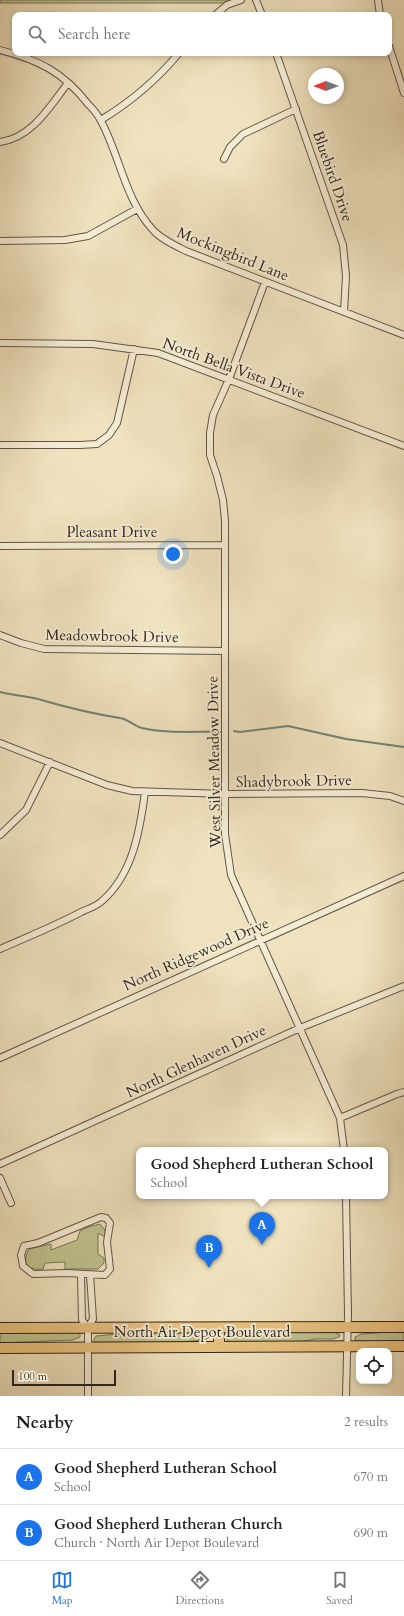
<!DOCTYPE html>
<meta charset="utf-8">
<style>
:root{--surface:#fff;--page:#f6f6f6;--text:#222;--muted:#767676;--line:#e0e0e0;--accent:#1a73e8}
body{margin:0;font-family:Cardo,serif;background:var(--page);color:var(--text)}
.controls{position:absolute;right:12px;bottom:12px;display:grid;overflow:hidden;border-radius:8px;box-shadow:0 2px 6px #0003}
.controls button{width:36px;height:36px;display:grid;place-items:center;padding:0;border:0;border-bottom:1px solid var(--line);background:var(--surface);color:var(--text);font:20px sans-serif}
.compass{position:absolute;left:308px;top:68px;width:36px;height:36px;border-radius:50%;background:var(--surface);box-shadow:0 2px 6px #0003;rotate:270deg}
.scale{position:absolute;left:12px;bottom:10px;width:104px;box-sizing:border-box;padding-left:4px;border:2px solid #32281d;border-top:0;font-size:11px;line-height:14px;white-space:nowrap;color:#32281d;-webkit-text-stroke:3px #f5ecd5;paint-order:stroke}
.you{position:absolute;left:173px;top:554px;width:14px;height:14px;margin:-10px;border:3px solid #fff;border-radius:50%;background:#1a73e8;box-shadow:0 0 0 6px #1a73e833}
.badge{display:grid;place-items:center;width:26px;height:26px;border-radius:50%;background:var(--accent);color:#fff;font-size:13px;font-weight:700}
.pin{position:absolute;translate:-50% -33px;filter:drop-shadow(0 1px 2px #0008)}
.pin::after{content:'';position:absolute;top:21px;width:14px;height:12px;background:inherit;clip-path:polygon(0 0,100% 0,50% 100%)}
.popup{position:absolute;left:136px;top:1147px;width:252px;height:52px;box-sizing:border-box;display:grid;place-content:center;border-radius:8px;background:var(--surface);filter:drop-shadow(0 1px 3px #0005);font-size:13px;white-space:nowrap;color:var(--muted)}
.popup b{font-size:15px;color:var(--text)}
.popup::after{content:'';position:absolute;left:50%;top:100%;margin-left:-8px;border:8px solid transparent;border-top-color:var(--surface)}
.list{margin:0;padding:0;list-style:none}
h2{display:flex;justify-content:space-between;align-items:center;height:52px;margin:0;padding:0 16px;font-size:17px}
h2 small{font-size:13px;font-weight:400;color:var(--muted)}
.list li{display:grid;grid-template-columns:26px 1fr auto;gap:12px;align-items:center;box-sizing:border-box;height:56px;padding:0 16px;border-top:1px solid var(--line)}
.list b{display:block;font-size:15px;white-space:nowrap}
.list p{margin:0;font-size:13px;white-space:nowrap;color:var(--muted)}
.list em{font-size:13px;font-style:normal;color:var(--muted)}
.icon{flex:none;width:22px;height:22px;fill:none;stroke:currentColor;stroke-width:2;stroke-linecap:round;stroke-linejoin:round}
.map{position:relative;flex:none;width:404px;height:1396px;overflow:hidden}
.search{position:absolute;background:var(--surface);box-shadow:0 2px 6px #0003;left:12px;right:12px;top:12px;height:44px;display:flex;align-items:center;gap:10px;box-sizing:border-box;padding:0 14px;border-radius:8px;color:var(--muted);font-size:15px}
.sheet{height:164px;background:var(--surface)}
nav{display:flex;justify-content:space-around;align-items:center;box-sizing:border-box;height:56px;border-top:1px solid var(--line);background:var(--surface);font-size:11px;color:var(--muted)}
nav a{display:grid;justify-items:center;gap:2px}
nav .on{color:var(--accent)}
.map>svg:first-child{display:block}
.green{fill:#bfc28e;stroke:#787556}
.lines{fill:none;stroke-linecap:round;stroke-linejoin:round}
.stream{stroke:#708275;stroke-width:2}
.street-casing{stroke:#615645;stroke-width:8}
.primary-casing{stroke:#32281d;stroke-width:12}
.street{stroke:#f5ecd5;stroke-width:6}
.primary{stroke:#e8c17f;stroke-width:10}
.labels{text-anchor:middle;stroke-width:3.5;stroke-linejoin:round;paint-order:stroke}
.street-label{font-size:15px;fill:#32281d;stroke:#f5ecd5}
</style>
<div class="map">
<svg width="404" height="1396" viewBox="0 0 404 1396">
<rect width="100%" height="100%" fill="#efe2be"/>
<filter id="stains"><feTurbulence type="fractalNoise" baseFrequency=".005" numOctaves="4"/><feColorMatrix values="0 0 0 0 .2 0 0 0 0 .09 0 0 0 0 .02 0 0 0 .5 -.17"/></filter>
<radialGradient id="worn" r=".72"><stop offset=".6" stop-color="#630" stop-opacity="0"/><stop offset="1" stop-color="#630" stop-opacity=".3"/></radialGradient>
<path class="green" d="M 0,0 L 230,0 L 224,3 L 0,3 Z
M 100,1224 L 105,1230 L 105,1237 L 98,1233 L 98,1254 L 104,1258 L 104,1263 L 98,1269 L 65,1269 L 65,1262 L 45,1263 L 43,1269 C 28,1271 21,1263 29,1249 L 51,1244 L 51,1250 L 77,1240 L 80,1231 L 88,1227 Z
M 286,1331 L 334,1332 L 340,1335 L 339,1337 L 333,1339 L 315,1339 L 299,1342 L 231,1343 L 225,1338 L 232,1335 Z
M 404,1331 L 404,1343 L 363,1343 L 355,1340 L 355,1337 L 361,1334 Z
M 74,1332 L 80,1334 L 80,1337 L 73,1340 L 0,1343 L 0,1333 Z
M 139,1332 L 208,1332 L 212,1336 L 204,1340 L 167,1343 L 94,1342 L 94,1339 L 96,1336 Z"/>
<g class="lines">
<path class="stream" d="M 0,692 C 15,696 31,696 45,701 C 69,708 95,714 120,718 C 128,719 134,726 142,728 C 167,734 196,731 221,732
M 234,731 L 240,732 L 288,726 L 346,739 L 404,747"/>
<g class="street-casing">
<path id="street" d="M 256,0 L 262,15
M 378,0 L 380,15
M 215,15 L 227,5 L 241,0
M 389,46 L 404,93
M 0,50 C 39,60 63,72 88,104 C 93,109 98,115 101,121 C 120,156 125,200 153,230 C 161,239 174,245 186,251 L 404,335
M 276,53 L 343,245 L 346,276 L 344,312
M 101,120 C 132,101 156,81 179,53
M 0,142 C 32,138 50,106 68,83
M 224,159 L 230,147 L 243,134 L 296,109
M 0,241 L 65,240 L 88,236 L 137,209
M 265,282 L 229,379 L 213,415 L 210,433 L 210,455 L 217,476 L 223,500 L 225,521 L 225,834 L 231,875 L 340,1118 L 344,1150
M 0,343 L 93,344 L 158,353 L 404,446
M 0,445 L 80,445 L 97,444 L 109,435 L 117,423 L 134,349
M 0,546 L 225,545
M 0,635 L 21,643 L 44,649 L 225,651
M 0,743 L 107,785 L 132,791 L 226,794 L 362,793 L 390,796 L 404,801
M 0,835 L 26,810 L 50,762
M 0,949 C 27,937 55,926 81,912 C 88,909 97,906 102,901 C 133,874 140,830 145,792
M 0,1058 L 404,876
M 340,1118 L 397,1094 L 404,1092
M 0,1164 L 300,1028 L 404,986
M 0,1178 L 11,1203
M 346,1196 L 348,1314 L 346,1396
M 101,1217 L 106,1218 L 110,1223 L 107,1242 L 110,1269 L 105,1275 L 67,1273 L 33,1274 L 23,1266 L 21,1255 L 24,1246 L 38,1243 Z
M 81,1275 L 82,1320 L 88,1328
M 88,1328 L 88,1396
M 88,1328 L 93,1319 L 90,1275"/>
</g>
<g class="primary-casing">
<path id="primary" d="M 0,1328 L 404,1327
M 219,1328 L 219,1347
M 0,1348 L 404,1346"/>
</g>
<use href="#street" class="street"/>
<use href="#primary" class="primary"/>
</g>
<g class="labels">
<g class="street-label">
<text transform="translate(333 176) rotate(71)" y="5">Bluebird Drive</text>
<text transform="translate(233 254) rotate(22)" y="5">Mockingbird Lane</text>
<text transform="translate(234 368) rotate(20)" y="5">North Bella Vista Drive</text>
<text x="112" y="537">Pleasant Drive</text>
<text transform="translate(112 636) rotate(1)" y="5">Meadowbrook Drive</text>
<text transform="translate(214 762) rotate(-91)" y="5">West Silver Meadow Drive</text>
<text transform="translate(294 781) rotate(-1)" y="5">Shadybrook Drive</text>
<text transform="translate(196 954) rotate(-24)" y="5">North Ridgewood Drive</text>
<text transform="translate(196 1061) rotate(-25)" y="5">North Glenhaven Drive</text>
<text x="202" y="1337">North Air Depot Boulevard</text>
</g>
</g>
<rect width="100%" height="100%" filter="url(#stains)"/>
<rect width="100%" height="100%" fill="url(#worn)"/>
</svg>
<div class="controls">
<button><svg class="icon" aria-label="locate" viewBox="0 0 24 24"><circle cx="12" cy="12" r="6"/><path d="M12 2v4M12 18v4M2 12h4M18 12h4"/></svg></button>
</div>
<svg class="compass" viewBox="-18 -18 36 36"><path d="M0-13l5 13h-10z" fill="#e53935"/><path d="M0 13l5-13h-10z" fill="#767676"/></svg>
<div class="scale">100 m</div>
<div class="you"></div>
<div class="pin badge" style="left:262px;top:1245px">A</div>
<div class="popup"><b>Good Shepherd Lutheran School</b>School</div>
<div class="pin badge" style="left:209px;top:1268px">B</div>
<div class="search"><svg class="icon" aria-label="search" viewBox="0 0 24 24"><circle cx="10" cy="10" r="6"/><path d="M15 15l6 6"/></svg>Search here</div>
</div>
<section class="sheet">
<h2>Nearby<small>2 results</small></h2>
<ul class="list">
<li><span class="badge">A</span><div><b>Good Shepherd Lutheran School</b><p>School</p></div><em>670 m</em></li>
<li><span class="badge">B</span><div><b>Good Shepherd Lutheran Church</b><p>Church · North Air Depot Boulevard</p></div><em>690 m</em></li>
</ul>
</section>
<nav>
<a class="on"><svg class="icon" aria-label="map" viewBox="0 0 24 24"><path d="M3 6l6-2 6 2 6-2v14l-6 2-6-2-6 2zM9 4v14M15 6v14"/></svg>Map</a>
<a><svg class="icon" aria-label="directions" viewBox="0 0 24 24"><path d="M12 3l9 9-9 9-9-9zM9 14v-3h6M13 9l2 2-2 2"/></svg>Directions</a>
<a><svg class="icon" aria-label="saved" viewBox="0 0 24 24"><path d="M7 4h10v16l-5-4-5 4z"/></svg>Saved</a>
</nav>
